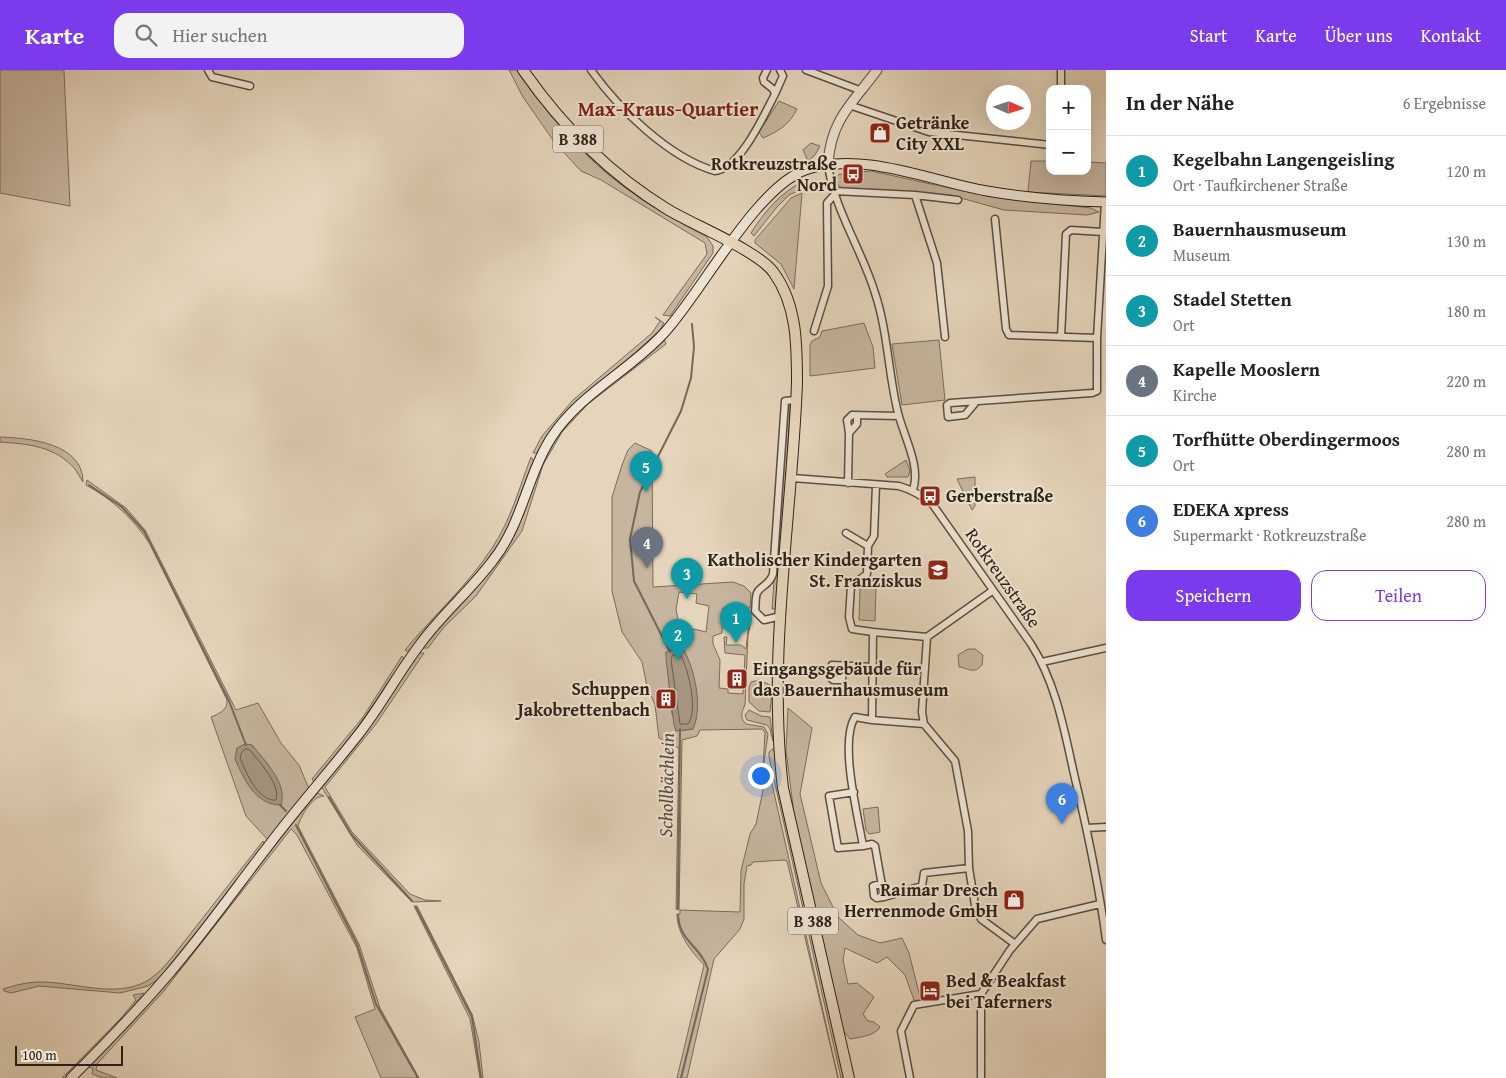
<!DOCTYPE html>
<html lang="de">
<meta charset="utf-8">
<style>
:root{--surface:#fff;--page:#f2f2f2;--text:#222;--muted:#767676;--line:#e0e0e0;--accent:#7c3aed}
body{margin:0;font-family:"Gentium Book Plus",serif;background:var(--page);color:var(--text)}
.controls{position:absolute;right:15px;top:15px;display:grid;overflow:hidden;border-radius:10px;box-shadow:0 5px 20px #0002}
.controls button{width:45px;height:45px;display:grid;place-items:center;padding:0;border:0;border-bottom:1px solid var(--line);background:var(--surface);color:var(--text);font:25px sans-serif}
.compass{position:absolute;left:986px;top:15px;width:45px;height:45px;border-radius:50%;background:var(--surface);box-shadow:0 5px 20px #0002;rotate:93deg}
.scale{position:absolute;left:15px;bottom:12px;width:108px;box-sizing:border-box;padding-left:5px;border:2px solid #2d2118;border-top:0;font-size:14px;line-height:18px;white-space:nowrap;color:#2d2118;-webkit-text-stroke:4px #eee4d3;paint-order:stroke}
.you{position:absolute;left:760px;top:705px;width:18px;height:18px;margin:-12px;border:4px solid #fff;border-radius:50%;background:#1a73e8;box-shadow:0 0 0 8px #1a73e833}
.badge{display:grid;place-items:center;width:32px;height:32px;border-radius:50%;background:var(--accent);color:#fff;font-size:16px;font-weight:700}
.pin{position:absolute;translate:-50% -41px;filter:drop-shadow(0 1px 2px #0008)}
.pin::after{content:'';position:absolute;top:26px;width:18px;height:15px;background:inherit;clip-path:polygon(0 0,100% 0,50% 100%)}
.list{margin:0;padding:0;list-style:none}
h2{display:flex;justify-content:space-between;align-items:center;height:65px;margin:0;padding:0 20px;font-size:21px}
h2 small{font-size:16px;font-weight:400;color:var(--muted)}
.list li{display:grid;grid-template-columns:32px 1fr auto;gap:15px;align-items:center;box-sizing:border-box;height:70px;padding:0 20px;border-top:1px solid var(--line)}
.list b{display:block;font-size:19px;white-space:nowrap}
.list p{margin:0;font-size:16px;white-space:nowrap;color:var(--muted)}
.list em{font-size:16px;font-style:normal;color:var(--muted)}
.actions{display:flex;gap:10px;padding:15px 20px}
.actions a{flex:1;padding:11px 0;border:1px solid var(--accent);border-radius:15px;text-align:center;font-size:18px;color:var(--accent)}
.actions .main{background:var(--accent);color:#fff}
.icon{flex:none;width:28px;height:28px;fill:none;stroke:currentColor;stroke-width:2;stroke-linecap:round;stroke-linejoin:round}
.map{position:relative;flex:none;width:1106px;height:1008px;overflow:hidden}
header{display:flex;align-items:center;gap:30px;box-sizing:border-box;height:70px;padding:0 25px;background:var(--accent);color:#fff}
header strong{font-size:24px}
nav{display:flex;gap:28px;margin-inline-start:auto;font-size:18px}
.search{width:350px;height:45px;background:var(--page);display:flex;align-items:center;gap:12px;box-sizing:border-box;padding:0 18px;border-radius:15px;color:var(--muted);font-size:19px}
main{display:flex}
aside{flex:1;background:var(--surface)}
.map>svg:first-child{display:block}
.green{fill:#c6b6a0;stroke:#7a6c5c;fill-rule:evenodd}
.water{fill:#a69884;stroke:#766859}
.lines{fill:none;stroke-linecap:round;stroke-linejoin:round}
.shore{stroke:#6a5c4e;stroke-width:1}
.stream{stroke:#766859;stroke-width:2}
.minor-casing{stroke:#5b4e41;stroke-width:9}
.tertiary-casing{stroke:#5b4e41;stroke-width:11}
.secondary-casing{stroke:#2d2118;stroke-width:11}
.primary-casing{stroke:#2d2118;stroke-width:12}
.minor{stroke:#eee4d3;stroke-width:6}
.tertiary{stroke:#eee4d3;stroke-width:9}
.secondary{stroke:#eee4d3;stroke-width:9}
.primary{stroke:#e5d5bc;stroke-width:10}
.labels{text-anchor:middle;stroke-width:4;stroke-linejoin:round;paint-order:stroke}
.shield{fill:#eee4d3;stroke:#675c50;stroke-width:1}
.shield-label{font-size:16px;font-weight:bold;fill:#2d2118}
.poi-label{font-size:18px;font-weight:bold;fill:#2d2118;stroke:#eee4d3;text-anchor:start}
.street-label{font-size:18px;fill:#2d2118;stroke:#eee4d3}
.water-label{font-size:19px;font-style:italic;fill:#574b3e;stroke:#eee4d3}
.quarter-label{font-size:20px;font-weight:bold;fill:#7a1f14;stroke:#eee4d3}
</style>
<header>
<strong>Karte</strong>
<div class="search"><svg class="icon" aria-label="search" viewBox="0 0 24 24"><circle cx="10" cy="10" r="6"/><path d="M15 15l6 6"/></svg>Hier suchen</div>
<nav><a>Start</a><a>Karte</a><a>Über uns</a><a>Kontakt</a></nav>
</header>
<main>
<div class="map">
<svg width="1106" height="1008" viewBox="0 0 1106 1008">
<rect width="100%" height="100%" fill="#e5d5bc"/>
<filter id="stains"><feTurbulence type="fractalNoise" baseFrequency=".004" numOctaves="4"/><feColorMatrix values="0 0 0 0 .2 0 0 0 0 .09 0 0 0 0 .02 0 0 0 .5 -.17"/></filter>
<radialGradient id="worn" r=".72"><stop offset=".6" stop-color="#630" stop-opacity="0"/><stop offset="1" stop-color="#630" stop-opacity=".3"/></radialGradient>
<path class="green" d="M 0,0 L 64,0 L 70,136 L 0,123 Z
M 509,0 L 517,0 C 544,36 570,72 604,101 C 636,128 671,148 707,167 L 713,176 L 713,183 L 670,246 L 663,245 L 707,184 L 705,173 L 601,110 L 581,101 L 555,73 L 523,27 Z
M 779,31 L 797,39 C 789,55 779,61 763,68 L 759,62 Z
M 811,73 L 820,76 L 815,85 L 808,91 L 803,80 Z
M 1031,91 L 1050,91 L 1050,101 L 1087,101 L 1087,92 L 1106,93 L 1106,126 L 1028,122 Z
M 871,101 L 986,126 L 1091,138 L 1099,142 L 1087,145 L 1004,140 L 950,125 L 843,119 L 838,115 L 836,109 L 839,104 L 858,105 L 859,102 Z
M 804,111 L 802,119 L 789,125 L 777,137 L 754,166 L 751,163 C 764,142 781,122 804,111 Z
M 802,123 L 794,219 L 781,194 L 755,173 L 755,170 L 791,128 Z
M 655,247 L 664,253 L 660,260 L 613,303 L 538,383 L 533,383 L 542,366 L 573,330 L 652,263 L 660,251 Z
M 864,253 L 873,277 L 875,298 L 810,306 L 810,275 L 812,271 L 820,267 L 822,261 Z
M 664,269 L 666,274 L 588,334 L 562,362 L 543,395 L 522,461 L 476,526 L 444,557 L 428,578 L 423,578 C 429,560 480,514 495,495 C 522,459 530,411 553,372 C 580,328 628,303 664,269 Z
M 939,270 L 945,330 L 902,335 L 892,274 Z
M 787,336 L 790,336 L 779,533 L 778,539 L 772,539 Z
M 0,367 C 29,368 83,373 83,412 C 80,408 78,403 75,399 C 55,376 28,374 0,372 Z
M 635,373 L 652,381 L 653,517 L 733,512 L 744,516 L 751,523 L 750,538 L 723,538 L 722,563 L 713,566 L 713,574 L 720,590 L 719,618 L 728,619 L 728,623 L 743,624 L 745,585 L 725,583 L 724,567 L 727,567 L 726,575 L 741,575 L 746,579 L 750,543 L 751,551 L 748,565 L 745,635 C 741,643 740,648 746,654 L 764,657 L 768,664 L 763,699 L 765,662 L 762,659 L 700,660 L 697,666 L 682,670 L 679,840 L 676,839 L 679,678 L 659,668 L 655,635 L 647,616 L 642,592 L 622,562 L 612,521 L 612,427 L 622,395 L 628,380 ZM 679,522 L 697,524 L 696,533 L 709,536 L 706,562 L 694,559 L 690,564 L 686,554 L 679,553 L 676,540 ZM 666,582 L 693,659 L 680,661 L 672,644 Z
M 531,387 L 534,392 C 524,420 515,449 500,474 C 476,514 438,544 410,581 L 406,581 L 405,580 C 432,547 470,513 492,478 C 511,450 519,418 531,387 Z
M 906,390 L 910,401 L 908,407 L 887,407 L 885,404 Z
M 975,407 L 975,436 L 972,440 L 957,409 Z
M 87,410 L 126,438 L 145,460 L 236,640 L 258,633 L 281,673 L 299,695 L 309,719 L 269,771 L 246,746 L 211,647 C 219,644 228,640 227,630 L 150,474 C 133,448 113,430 86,415 ZM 245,674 L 252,675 L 268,695 L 252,720 L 235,689 Z
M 869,511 L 876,517 L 875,551 L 859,550 L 860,518 Z
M 968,579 L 975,579 L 983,585 L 982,595 C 973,605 969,598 959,597 L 958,585 Z
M 419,583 L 424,583 L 376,654 L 325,717 L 352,762 L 410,824 L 425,830 L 441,831 L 412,832 L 357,775 L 321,716 Z
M 402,586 L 405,589 L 353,664 L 314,712 L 312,709 L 363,647 Z
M 759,610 L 770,615 L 772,623 L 770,642 L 759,641 L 749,632 L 749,617 L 751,612 Z
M 788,638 L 812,658 L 800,724 L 821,813 L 838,847 L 858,865 L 880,873 L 902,868 L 909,883 L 921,931 L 914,930 L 905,905 L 887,887 L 877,893 L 845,878 L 843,890 L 848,914 L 857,913 L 874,927 L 863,944 L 868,951 L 874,952 L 880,957 C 875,966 860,967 850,969 L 841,958 L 796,759 L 786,681 Z
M 749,640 L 761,646 L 770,647 L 773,671 L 770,659 L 767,655 L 747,650 L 745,645 Z
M 774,678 L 779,724 L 844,1008 L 841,1008 L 769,687 L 769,682 Z
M 768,696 L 838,1008 L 787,791 L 784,790 L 753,792 L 751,795 L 747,796 L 744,814 L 744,849 L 740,859 L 714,889 L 687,1008 L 677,1008 L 704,895 C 691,881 677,864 677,844 L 680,844 L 680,840 L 740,842 L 741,801 L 750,764 L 756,754 Z
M 318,723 L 324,726 C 312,726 301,746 298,756 L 359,874 L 380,938 L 419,1008 L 381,1008 L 355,947 L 375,939 L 357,878 L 297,765 L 291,759 L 163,922 L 97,994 L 96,1000 L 117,1008 L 103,1008 L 92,1004 L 93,999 L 88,996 L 197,876 L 312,727 Z
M 878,737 L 880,762 L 869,764 L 866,760 L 863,739 Z
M 263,771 L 265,774 L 188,875 L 163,906 L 148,916 L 120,923 L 39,916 L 11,923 L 4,921 L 3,919 C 16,915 27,912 41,912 C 73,912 114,928 145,912 C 156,906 165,896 173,886 Z
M 414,836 L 417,836 L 472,944 L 479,972 L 483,1008 L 480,1008 L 470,949 Z
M 144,923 L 116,957 L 66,1008 L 62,1008 L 121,948 L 136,930 L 133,925 Z"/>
<path class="water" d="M 670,580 L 684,580 C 695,601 703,637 693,659 L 676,661 L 674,655 L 666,589 L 666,582 Z
M 245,674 L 252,675 C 265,691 288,714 281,735 C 255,735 244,709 235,689 L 237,678 Z"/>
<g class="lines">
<path class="shore" d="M 673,585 L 681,586 C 689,601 698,640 688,654 L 680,654 L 671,590 Z
M 246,679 L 250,680 C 259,692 281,714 276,730 C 258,732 246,702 240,688 L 242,682 Z"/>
<path class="stream" d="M 89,415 L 122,437 L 144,461 L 229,631 L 246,675
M 670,582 L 634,511 L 630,469 L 640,422 L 681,341 L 691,308 L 694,277 L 692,254
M 329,727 L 351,764 L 412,831
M 280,735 L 286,741
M 296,755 L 357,874 L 376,934 L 418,1008
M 416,837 L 472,947 L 481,1008
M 678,839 L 680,659
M 678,845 C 680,873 700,875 708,899 L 681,1008"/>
<g class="minor-casing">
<path id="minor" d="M 208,0 L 212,7 L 250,16
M 591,0 C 618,38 669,88 715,101 C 740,99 764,45 775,24
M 767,0 L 763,8 L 764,12 L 773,19 L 775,24 L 783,6 L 780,0
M 806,0 L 862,21
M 1061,19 L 1061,0
M 849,35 L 929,62 L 1050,75
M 828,94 C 833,137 862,180 875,223 C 888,262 888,303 898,343 C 904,367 921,396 913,420
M 834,121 L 915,125 L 958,130
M 915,125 L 937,193 L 945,267
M 995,149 L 1006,259 L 1009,265 L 1097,268
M 814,261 L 828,216 L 827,133 L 835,124
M 1061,267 L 1066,164 L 1071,160 L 1103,162
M 976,332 L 965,345 L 948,347 L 947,335 L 950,333 L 1092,323 L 1097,321 L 1097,268 L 1105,132
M 857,346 L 857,354 L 849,363 L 847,350 L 852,345 L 899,346
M 792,408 L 899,416 C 913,420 923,426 933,435 L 1031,574 C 1056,613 1064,659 1074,704 C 1087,759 1099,814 1106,870
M 848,413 L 849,363
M 876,415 L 874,466 L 868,476 L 867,504 L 851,516 L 849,547 L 852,559 L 873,562 L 872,650 L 855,647 C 839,672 858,746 863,776 L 872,774 L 875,776 L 884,827 L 922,816 L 924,803 L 969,798
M 846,463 L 868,476
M 781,546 L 764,550 L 755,541 C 756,535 755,528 757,523 C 761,515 769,516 773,504 L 785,331 L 796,330
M 873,562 L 927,567
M 927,567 L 922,642 L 924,654 L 955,691 L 968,761 L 969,798 L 975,835 L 981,849 L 1015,874
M 927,567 L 992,521
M 1042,592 L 1106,578
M 843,595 L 842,610 L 833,610 L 830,607 L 832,595 L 872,597
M 872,650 L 924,654
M 854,722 L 829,726 L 838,778 L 863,776
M 1087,758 L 1106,757
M 882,813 L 873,816 L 874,826 L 877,828 L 884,827
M 910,1008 L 901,961 L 914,935 L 981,924
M 981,1008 L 981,924 L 1010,880 L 1037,849 L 1100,834"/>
</g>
<g class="tertiary-casing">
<path id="tertiary" d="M 828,94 C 831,49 852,34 877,0"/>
</g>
<g class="secondary-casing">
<path id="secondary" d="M 71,1008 C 105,974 137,941 168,905 C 204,863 235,819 269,775 C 297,738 329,702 358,665 C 381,636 398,603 421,573 C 443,543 472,519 494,489 C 522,453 527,406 551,368 C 580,323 630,301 665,262 C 703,220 755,119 805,100 C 862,80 930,111 987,121 C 1027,128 1066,131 1106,132"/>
</g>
<g class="primary-casing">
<path id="primary" d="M 523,0 C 562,56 608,103 667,139 C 693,155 759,181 774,203 C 797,235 797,275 797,313 C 792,447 767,584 783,718 L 849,1008"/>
</g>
<use href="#minor" class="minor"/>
<use href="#tertiary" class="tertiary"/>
<use href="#secondary" class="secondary"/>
<use href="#primary" class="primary"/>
</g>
<defs>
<g id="shop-square" transform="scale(1.125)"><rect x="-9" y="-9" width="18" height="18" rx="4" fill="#8f2418" stroke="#eee4d3"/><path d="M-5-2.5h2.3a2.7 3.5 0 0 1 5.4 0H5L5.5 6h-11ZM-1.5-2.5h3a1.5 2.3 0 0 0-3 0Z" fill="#fff"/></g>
<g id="bus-square" transform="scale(1.125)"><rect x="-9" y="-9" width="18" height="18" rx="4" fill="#8f2418" stroke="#eee4d3"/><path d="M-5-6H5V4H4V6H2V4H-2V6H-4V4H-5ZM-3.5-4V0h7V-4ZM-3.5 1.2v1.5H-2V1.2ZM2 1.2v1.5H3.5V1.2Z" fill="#fff"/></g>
<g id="school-square" transform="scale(1.125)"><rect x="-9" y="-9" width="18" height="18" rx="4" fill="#8f2418" stroke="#eee4d3"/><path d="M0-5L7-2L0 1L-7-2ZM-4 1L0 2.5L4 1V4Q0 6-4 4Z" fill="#fff"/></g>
<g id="building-square" transform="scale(1.125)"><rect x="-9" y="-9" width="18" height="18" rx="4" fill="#8f2418" stroke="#eee4d3"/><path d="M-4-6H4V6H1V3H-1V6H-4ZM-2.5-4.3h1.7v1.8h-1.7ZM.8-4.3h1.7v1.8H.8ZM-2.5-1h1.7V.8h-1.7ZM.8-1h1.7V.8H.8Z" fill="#fff"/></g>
<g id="hotel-square" transform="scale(1.125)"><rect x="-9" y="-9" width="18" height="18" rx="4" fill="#8f2418" stroke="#eee4d3"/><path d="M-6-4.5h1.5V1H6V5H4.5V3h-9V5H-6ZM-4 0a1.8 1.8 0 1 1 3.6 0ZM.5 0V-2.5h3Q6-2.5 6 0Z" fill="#fff"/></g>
</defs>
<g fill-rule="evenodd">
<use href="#shop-square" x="880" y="63"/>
<use href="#bus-square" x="853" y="104"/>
<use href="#bus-square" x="930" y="426"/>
<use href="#school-square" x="938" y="500"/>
<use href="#building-square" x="737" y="609"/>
<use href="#building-square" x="666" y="629"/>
<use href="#shop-square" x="1014" y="830"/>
<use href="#hotel-square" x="930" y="921"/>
</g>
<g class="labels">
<g class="shield">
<rect x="553" y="55.5" width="50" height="27" rx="4"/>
<rect x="788" y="837.5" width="50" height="27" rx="4"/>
</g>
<g class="shield-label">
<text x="578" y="75">B 388</text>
<text x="813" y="857">B 388</text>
</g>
<g class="poi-label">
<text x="896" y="59">Getränke<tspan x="896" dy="21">City XXL</tspan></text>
<text x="837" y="100" text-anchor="end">Rotkreuzstraße<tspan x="837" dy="21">Nord</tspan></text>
<text x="946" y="432">Gerberstraße</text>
<text x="922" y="496" text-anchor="end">Katholischer Kindergarten<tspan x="922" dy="21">St. Franziskus</tspan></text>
<text x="753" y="605">Eingangsgebäude für<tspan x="753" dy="21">das Bauernhausmuseum</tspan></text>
<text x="650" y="625" text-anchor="end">Schuppen<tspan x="650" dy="21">Jakobrettenbach</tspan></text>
<text x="998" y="826" text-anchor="end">Raimar Dresch<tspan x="998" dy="21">Herrenmode GmbH</tspan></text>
<text x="946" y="917">Bed &amp; Beakfast<tspan x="946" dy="21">bei Taferners</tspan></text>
</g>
<g class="street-label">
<text transform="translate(1003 508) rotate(55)" y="6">Rotkreuzstraße</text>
</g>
<g class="water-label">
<text transform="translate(666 715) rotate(-89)" y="7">Schollbächlein</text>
</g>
<g class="quarter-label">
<text x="668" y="46">Max-Kraus-Quartier</text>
</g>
</g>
<rect width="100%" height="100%" filter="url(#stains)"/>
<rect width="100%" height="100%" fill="url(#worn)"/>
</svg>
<div class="controls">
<button>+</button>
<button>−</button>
</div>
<svg class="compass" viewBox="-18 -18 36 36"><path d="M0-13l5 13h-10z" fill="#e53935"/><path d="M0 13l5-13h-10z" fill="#767676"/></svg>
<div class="scale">100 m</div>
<div class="you"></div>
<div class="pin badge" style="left:736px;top:573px;background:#0f9aa8">1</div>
<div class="pin badge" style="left:678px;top:590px;background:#0f9aa8">2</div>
<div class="pin badge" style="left:687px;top:529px;background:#0f9aa8">3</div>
<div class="pin badge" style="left:647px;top:498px;background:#6b7280">4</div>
<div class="pin badge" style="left:646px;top:422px;background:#0f9aa8">5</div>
<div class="pin badge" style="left:1062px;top:754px;background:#3f7fe0">6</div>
</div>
<aside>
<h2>In der Nähe<small>6 Ergebnisse</small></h2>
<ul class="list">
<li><span class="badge" style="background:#0f9aa8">1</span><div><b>Kegelbahn Langengeisling</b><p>Ort · Taufkirchener Straße</p></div><em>120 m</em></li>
<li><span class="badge" style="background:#0f9aa8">2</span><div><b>Bauernhausmuseum</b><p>Museum</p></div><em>130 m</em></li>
<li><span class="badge" style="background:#0f9aa8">3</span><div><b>Stadel Stetten</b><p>Ort</p></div><em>180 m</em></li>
<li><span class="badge" style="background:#6b7280">4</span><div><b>Kapelle Mooslern</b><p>Kirche</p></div><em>220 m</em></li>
<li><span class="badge" style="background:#0f9aa8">5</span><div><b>Torfhütte Oberdingermoos</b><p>Ort</p></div><em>280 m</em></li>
<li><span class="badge" style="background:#3f7fe0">6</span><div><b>EDEKA xpress</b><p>Supermarkt · Rotkreuzstraße</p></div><em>280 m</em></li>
</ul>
<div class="actions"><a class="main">Speichern</a><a>Teilen</a></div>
</aside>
</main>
